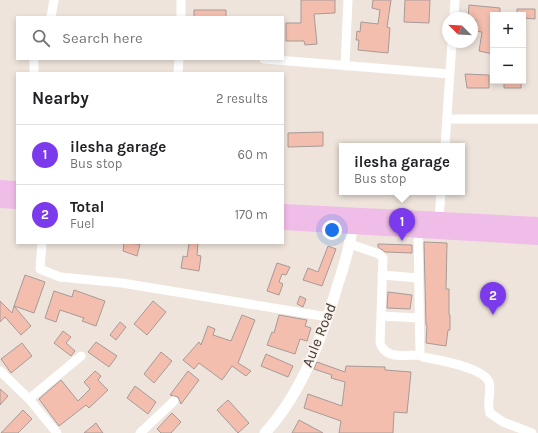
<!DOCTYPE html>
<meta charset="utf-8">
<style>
:root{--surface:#fff;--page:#f2f2f2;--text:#202124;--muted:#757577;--line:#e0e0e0;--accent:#7c3aed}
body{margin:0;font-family:Karla,sans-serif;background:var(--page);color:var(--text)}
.controls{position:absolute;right:12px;top:12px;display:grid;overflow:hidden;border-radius:0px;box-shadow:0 2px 6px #0003}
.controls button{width:36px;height:36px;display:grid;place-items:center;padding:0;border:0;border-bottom:1px solid var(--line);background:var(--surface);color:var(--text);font:20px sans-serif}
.compass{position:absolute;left:442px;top:12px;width:36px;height:36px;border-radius:50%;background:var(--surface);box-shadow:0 2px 6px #0003;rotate:294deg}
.you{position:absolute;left:332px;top:230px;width:14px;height:14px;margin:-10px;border:3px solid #fff;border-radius:50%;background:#1a73e8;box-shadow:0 0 0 6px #1a73e833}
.badge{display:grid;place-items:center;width:26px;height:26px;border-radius:50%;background:var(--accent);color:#fff;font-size:13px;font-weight:700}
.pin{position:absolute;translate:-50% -33px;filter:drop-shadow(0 1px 2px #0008)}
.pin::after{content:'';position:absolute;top:21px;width:14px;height:12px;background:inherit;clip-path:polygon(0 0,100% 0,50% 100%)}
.popup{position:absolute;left:339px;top:143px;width:126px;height:52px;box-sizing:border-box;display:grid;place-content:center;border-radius:0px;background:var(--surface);filter:drop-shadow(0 1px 3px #0005);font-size:13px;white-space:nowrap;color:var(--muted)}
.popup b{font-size:15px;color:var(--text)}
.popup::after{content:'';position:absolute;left:50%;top:100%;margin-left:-8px;border:8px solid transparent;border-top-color:var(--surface)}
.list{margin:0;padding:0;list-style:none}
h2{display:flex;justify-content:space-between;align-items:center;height:52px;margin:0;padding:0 16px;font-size:17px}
h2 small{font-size:13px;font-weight:400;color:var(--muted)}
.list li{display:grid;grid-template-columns:26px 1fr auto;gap:12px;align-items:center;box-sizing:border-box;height:60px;padding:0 16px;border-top:1px solid var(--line)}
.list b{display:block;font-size:15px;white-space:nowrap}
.list p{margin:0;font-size:13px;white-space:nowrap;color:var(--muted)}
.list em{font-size:13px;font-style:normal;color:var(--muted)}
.icon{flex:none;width:22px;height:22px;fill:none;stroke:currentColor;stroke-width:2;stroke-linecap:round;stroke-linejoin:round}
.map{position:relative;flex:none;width:538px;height:433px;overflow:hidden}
.search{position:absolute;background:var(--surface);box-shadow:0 2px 6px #0003;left:16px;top:16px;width:268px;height:44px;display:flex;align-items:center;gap:10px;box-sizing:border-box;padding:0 14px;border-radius:0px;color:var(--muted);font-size:15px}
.panel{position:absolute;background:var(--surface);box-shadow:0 2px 6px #0003;left:16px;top:72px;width:268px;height:172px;border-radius:0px}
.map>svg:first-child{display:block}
.building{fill:#f4beae;stroke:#a79a97}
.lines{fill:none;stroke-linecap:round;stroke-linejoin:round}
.minor{stroke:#fff;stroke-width:9}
.tertiary{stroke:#fff;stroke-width:11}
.primary{stroke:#f0bce8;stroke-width:14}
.labels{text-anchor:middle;stroke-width:3;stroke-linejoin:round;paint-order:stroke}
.street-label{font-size:15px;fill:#403c39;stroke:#fbf1e9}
</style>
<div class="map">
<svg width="538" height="433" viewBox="0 0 538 433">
<rect width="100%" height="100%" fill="#eee4dc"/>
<path class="building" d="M 301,0 L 335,0 L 335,13 L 314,14 L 317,44 L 305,45 L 304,41 L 286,41 L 286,23 L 301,23 Z
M 373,0 L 391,0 L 387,27 L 390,28 L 388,53 L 358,50 L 359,40 L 356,40 L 357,31 L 360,32 L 361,22 L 378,24 L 380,10 L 372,8 Z
M 405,0 L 430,0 L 429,23 L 404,22 Z
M 469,5 L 500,8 L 500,15 L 493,15 L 493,54 L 479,51 L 482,32 L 475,31 L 476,20 L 468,18 Z
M 517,9 L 535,9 L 535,19 L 523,18 L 523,15 L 517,15 Z
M 194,10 L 226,10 L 226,17 L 194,17 Z
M 465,74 L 489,75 L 489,88 L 467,88 Z
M 504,81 L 521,81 L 521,88 L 504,88 Z
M 323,132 L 323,146 L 288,147 L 288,133 Z
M 424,242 L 447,243 L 446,289 L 449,289 L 449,315 L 450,315 L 450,330 L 448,330 L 446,346 L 426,343 L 427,325 L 426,325 Z
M 124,243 L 140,244 L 137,256 L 123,251 Z
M 189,243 L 198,243 L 197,255 L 201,256 L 199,271 L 181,268 L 183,256 L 187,257 Z
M 378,244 L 412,245 L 412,253 L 385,252 L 378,247 Z
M 328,246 L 336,249 L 322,286 L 303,280 L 308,268 L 318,272 Z
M 277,263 L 290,267 L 286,275 L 282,274 L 279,282 L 283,284 L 279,295 L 267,291 Z
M 25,275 L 45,282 L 34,313 L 14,306 Z
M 74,290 L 105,301 L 96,326 L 82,321 L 84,318 L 60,310 L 56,322 L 45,318 L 54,291 L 72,297 Z
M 388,292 L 412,295 L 410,309 L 387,308 Z
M 300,296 L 306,299 L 303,307 L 297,304 Z
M 0,301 L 12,313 L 14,306 L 31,326 L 21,335 L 5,317 L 0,322 Z
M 153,301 L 166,312 L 147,335 L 134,324 Z
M 242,315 L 255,320 L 238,363 L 251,371 L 246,376 L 232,366 L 222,380 L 199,363 L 194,369 L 183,360 L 199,342 L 201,345 L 208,326 L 215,329 L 213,335 L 231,341 Z
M 279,315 L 307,320 L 305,326 L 311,328 L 307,341 L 300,339 L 295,354 L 267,345 L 272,332 L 274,333 Z
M 120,322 L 126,327 L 116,340 L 110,335 Z
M 63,331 L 71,337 L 66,343 L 75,351 L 71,356 L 54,343 Z
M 96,342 L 117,356 L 109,367 L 88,352 Z
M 22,343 L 32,356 L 11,373 L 1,359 Z
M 161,352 L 172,361 L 154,383 L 144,374 Z
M 266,354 L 293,366 L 288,377 L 261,366 Z
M 317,362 L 345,372 L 346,366 L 385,367 L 385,370 L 411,372 L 407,413 L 394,412 L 393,433 L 339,433 L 341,421 L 304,408 L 308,394 L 342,406 L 345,382 L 331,378 L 332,375 L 314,369 Z
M 95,371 L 101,376 L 98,380 L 108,390 L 89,408 L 86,405 L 59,426 L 39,399 L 61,380 L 78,401 L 90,389 L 84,382 Z
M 188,371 L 199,380 L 181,404 L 178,397 L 170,395 Z
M 135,386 L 156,402 L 148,414 L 127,398 Z
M 0,389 L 8,396 L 0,405 Z
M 228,400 L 249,423 L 238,433 L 217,410 Z
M 23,410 L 32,419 L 18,433 L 1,433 Z
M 172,413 L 181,422 L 171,433 L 161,433 L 157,429 Z
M 299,420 L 323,433 L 292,433 Z
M 96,423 L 103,433 L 84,433 Z"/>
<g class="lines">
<path class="minor" d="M 51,17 L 54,0
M 181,17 L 181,0
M 454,18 L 455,0
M 34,59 L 34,73
M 264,59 L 450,74
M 345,66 L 348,0
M 178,73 L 179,59
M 447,119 L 538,119
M 445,146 L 452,42
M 439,219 L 441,192
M 418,231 L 420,355 L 423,357 C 438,360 483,367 489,382 C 492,392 486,403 490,413 L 503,422 L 532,433
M 42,243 L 40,269 L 60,277 L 122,283 L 328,317
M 350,244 L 379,254 L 383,258 L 380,343 C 386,360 405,355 420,355
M 382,275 L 418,278
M 381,316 L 419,318
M 0,371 L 29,399 L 57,433
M 29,399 L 81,356
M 140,433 L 174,401"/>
<path class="tertiary" d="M 265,433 C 302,393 323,335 338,284 C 344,266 350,247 352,228"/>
<path class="primary" d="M 0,187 L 17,188
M 0,201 L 17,202
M 283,211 L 538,224
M 283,223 L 538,238"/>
</g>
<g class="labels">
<g class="street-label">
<text transform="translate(319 335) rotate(-68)" y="5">Aule Road</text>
</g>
</g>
</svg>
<div class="controls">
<button>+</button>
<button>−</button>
</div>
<svg class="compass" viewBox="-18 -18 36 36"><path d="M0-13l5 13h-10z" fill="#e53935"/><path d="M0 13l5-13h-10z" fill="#757577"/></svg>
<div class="you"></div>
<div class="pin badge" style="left:402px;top:241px">1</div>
<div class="popup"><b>ilesha garage</b>Bus stop</div>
<div class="pin badge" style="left:493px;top:315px">2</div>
<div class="search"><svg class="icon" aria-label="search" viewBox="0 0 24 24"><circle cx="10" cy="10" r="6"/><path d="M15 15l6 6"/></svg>Search here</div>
<section class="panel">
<h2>Nearby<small>2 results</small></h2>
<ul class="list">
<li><span class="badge">1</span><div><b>ilesha garage</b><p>Bus stop</p></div><em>60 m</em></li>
<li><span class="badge">2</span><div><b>Total</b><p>Fuel</p></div><em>170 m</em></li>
</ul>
</section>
</div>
